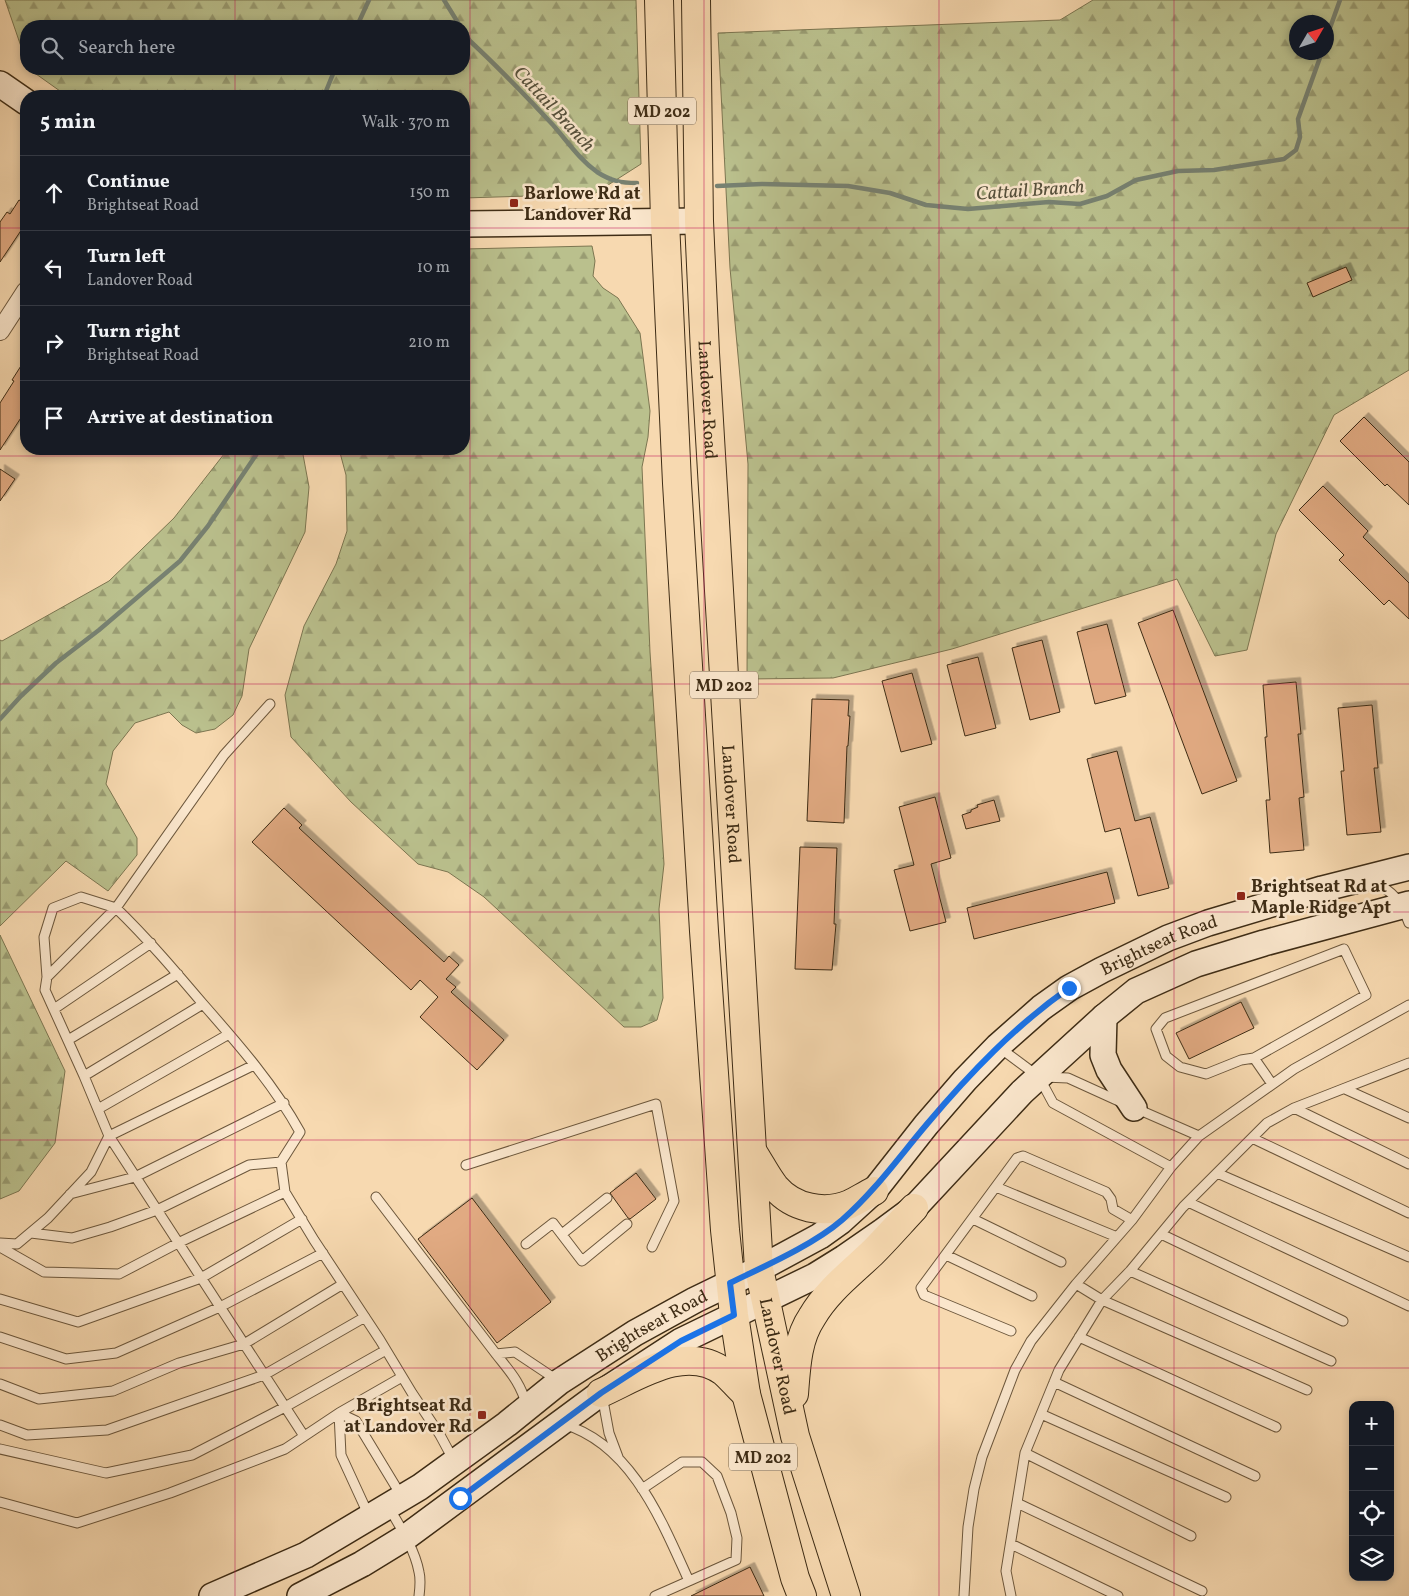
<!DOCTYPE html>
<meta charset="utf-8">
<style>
:root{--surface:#171b24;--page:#242831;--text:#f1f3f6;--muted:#9ea1a6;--line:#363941}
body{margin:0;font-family:Vollkorn,serif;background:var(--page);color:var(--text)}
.controls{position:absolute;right:15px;bottom:15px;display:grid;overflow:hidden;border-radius:10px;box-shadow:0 2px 8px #0003}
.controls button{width:45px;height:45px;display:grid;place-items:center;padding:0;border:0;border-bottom:1px solid var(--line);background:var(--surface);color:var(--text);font:25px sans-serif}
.compass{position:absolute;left:1289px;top:15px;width:45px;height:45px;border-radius:50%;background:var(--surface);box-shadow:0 2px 8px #0003;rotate:51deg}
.stop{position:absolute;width:15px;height:15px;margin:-11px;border:4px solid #1a73e8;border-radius:50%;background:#fff}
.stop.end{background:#1a73e8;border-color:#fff;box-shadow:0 1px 5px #0008}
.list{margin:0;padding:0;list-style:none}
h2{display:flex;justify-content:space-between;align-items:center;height:65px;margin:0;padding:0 20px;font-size:21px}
h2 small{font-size:16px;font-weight:400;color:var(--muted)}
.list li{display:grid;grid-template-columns:32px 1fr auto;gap:15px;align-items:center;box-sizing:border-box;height:75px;padding:0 20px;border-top:1px solid var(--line)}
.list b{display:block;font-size:19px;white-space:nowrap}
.list p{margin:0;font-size:16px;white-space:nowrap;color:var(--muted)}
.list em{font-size:16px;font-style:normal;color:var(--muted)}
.icon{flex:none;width:28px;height:28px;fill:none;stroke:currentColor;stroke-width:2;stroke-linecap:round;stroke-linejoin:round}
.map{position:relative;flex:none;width:1409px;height:1596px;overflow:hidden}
.search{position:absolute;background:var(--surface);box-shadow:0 2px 8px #0003;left:20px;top:20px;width:450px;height:55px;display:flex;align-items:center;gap:12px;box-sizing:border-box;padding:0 18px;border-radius:20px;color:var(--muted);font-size:19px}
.panel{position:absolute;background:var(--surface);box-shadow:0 2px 8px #0003;left:20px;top:90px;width:450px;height:365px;border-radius:20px}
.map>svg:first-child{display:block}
.forest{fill:url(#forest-firs);stroke:#7c7651;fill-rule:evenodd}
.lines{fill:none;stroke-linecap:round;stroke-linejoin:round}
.stream{stroke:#778171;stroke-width:4.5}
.building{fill:#e1aa82;stroke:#3e2c15;filter:url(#shadow)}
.lane-casing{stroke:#6c573c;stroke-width:11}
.street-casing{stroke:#6c573c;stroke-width:20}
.secondary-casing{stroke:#3e2c15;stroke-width:28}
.primary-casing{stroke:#3e2c15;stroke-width:30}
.lane{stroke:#fae6cc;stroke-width:9}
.street{stroke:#fae6cc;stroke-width:18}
.secondary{stroke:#fae6cc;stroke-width:25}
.primary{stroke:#f7d9b0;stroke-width:28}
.route{stroke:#1a73e8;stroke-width:6}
.grid{fill:none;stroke:#c2185b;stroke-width:1;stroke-opacity:0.55}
.poi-dot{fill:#8f2418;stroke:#fae6cc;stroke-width:2}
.labels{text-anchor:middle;stroke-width:5;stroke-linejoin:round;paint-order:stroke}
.shield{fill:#fae6cc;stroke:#76644c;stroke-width:1}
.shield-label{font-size:16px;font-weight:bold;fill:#3e2c15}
.poi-label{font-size:18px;font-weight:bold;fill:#3e2c15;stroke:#fae6cc;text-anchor:start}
.street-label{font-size:18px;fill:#3e2c15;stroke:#fae6cc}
.water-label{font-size:19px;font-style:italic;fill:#56503b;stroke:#fae6cc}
</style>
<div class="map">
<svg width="1409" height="1596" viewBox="0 0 1409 1596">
<defs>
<pattern id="forest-firs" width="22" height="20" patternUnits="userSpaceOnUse" patternTransform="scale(1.25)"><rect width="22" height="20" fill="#bac08d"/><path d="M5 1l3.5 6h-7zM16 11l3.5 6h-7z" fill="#999c72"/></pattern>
<filter id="shadow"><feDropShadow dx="4.5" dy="-4.5" stdDeviation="0" flood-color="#0004"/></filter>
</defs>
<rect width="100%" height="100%" fill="#f7d9b0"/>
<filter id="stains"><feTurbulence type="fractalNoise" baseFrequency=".004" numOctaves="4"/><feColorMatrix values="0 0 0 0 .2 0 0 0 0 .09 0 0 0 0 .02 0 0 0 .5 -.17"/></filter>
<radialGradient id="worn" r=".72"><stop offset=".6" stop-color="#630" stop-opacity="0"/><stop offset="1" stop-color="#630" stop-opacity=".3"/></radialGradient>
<path class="forest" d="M 5,0 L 636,0 L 641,164 L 594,194 L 464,198 L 464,96 L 67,96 L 29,69 L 464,69 L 464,26 L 26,26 L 26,61 Z
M 1093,0 L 1409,0 L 1409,370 L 1334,415 L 1276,534 L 1247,650 L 1215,656 L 1177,579 L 952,649 L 833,678 L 747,679 L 748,464 L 730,268 L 718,33 L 1060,20 ZM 1296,22 L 1326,22 L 1326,52 L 1296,52 Z
M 592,246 L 595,261 L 593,276 L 603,288 L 618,298 L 640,333 L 650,411 L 648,437 L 642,467 L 650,652 L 664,864 L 659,909 L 663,998 L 657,1020 L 641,1027 L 624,1027 L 484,897 L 448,872 L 418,864 L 351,802 L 291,737 L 285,695 L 304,626 L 336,564 L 347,531 L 346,475 L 339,449 L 464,449 L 464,249 Z
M 228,449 L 302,449 L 309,487 L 305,532 L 249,649 L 242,696 L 233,715 L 215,729 L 196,733 L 182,725 L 169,712 L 135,723 L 113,751 L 106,784 L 137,838 L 137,855 L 108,891 L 66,861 L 0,926 L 0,640 L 2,641 L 109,581 L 174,518 Z
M 0,935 L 65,1071 L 55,1143 L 19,1191 L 0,1199 Z"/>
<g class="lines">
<path class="stream" d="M 444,0 L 460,26
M 357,26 L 369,0
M 464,32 L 470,41 C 499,68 526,96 553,125 C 568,142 579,159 597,172 C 611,181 621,183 637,183
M 1326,39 L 1340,0
M 324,96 L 335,69
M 717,186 L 762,184 L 848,186 L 890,193 L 926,205 L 968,209 L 1049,202 L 1080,204 L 1107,196 L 1136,180 L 1178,171 L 1214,170 L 1284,159 L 1296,150 L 1300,137 L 1298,119 L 1322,52
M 0,719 L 21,696 L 56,663 L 99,630 L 180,561 L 208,526 L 260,449"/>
</g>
<path class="building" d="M 19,200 L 26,204 L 26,223 L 0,262 L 0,222 L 7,212 L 10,214 Z
M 1346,267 L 1352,280 L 1313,297 L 1307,283 Z
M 26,358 L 26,410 L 0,450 L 0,403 L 14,381 L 12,380 Z
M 1364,417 L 1409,462 L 1409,505 L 1387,484 L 1385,486 L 1340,441 Z
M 0,469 L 15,479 L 0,501 Z
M 1323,486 L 1368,531 L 1363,537 L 1409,583 L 1409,619 L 1389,600 L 1384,605 L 1339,560 L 1344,555 L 1299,510 Z
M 1173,610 L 1237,781 L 1202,794 L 1138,623 Z
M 1107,624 L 1126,696 L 1095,704 L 1077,632 Z
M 1042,640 L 1060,712 L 1030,720 L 1012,648 Z
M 978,657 L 996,728 L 965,736 L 947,665 Z
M 912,673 L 932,744 L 901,752 L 882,681 Z
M 1296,682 L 1301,734 L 1298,734 L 1304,797 L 1299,798 L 1304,850 L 1270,853 L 1266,800 L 1270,800 L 1265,737 L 1267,737 L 1263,685 Z
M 812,699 L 849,700 L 848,716 L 850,716 L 848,746 L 847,746 L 844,823 L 807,821 Z
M 1372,705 L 1378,768 L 1374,768 L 1381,832 L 1347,835 L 1341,771 L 1344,771 L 1338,708 Z
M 1117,751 L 1135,821 L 1150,817 L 1169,888 L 1138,896 L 1120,828 L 1105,832 L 1087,759 Z
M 935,797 L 951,858 L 931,864 L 946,922 L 910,931 L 894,870 L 914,865 L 899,807 Z
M 994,800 L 1000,821 L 966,829 L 962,815 L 971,812 L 971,810 L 978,807 L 977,805 Z
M 284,808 L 302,825 L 299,828 L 444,962 L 449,956 L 459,965 L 446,979 L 456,987 L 451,992 L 504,1040 L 477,1070 L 420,1017 L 438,997 L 420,980 L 411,990 L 252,842 Z
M 800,847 L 837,848 L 834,924 L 836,924 L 832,970 L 795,969 Z
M 1107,872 L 1115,903 L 974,939 L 967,908 Z
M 1241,1002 L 1254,1028 L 1189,1059 L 1176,1033 Z
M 636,1173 L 656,1199 L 630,1219 L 628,1218 L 610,1193 Z
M 472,1198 L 551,1302 L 497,1343 L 418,1239 Z
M 750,1567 L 764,1596 L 691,1596 Z"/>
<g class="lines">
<g class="lane-casing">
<path id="lane" d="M 270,704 L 224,755 L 116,908 C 147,938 175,971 203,1004 C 239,1045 274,1085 300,1132 L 281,1162 L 285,1192 L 314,1240 L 380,1340 L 412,1393 L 440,1435 L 454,1461
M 1372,881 C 1394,892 1401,901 1409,923
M 54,1009 L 151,943
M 68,1040 L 178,974
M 1000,1048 L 1039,1077 L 1053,1103 L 1171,1167
M 1254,1058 L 1366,995 L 1344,949 L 1165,1018 L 1156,1029 L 1166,1056 L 1180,1067 L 1206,1074 L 1241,1060 L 1254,1058 L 1272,1084
M 254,1065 L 109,1136 L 304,1436
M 84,1076 L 203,1004
M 1044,1077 L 1068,1078 L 1123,1103
M 1345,1089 L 1409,1118
M 1135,1108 L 1199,1136
M 1294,1108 L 1409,1164
M 98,1109 L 229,1034
M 1252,1138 L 1409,1213
M 466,1165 L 656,1104 L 674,1201 L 652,1247
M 1217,1173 L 1409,1257
M 996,1187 L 1117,1237
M 70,1194 L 135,1177 L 284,1103
M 376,1197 L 496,1354 C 511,1373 520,1382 527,1406
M 1188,1202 L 1409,1306
M 973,1219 L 1061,1262
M 31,1233 L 72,1238 L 110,1227 L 157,1210 L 249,1165 L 281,1162
M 562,1234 L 607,1198
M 1161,1234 L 1343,1321
M 0,1243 L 17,1244 L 48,1218 L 91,1172 L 109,1136 L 84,1076 L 45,990 L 47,977 L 116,908 L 81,897 L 53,908 L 44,937 L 47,977
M 526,1244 L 553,1223 L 582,1261 L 627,1224
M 0,1247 L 44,1272 L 119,1274 L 178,1243 L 285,1192
M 946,1255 L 1032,1296
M 1130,1271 L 1331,1361
M 1076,1284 L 1102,1300 L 1130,1271 L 1183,1207 L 1267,1123 L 1294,1108 L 1409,1063
M 0,1299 L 78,1322 L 201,1278 L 302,1219
M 1011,1331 L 924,1295 L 921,1288 L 1017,1158 L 1023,1156 L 1106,1192 L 1111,1199 L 1113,1209 L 1132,1220
M 0,1337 L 66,1359 L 116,1353 L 220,1307 L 323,1253
M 1079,1337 L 1276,1427
M 496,1354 L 515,1352 L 557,1380
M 1054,1382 L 1255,1476
M 0,1384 L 39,1399 L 113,1391 L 179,1363 L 244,1344 L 343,1284
M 602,1395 L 609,1433 L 618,1457
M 1041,1414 L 1226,1497
M 563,1424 C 632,1444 662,1522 689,1581 L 655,1596
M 0,1425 L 27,1435 L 107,1430 L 264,1375 L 365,1317
M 0,1449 L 106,1473 L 192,1455 L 285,1407 L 386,1350
M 1025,1453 L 1191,1536
M 642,1489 L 682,1462 L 702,1462 L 717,1476 L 731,1513 L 737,1538 L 736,1560 L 689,1581
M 0,1502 L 77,1523 L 170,1493 L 285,1449 L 339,1413 L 402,1377
M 1017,1503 L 1202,1591
M 389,1508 C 401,1528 415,1550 419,1572 C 421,1580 420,1588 419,1596
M 369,1516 L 341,1455 L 339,1413 L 356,1421 L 402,1497
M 1011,1544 L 1118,1596
M 964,1596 L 968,1527 L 974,1489 L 982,1457 L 1015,1370 L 1031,1341 L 1076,1284 L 1132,1220 L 1171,1167 L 1199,1136 L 1294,1069 L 1409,1005
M 1011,1596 L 1006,1571 L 1025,1453 L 1059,1370 L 1102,1300 L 1307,1390"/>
</g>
<g class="street-casing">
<path id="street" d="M 0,331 L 26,291"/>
</g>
<g class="secondary-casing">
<g id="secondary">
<path d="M 0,84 L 26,102"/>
<path d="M 464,224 L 699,221"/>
<path d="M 1104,1017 L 1103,1055 L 1109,1070 L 1134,1108"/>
<path id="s1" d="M 212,1596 L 306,1555 L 420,1487 L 507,1424 L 559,1382 L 635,1333 L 695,1300 L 759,1269 L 820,1236 L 841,1221 L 874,1191 L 926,1125 L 965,1080 L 998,1046 L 1041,1008 L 1069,988 L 1102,970 L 1168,938 L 1208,923 L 1322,889 L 1409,867"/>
<path d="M 300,1596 L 362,1564 L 406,1537 L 601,1393 L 681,1341 L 815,1276 L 844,1258 L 883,1231 L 914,1208 L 1022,1092 L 1104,1017 L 1136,991 L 1196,964 L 1264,943 L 1409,904"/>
</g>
</g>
<g class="primary-casing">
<g id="primary">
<path d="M 659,0 L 665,221 L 677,483 L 704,931 L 725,1230 L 734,1315 L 746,1394 L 795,1578 L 802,1596"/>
<path id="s2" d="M 696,0 L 699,221 L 705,353 L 759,1269 L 795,1436 L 846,1596"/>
<path d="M 754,1154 C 761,1165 767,1177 775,1187 C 793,1208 824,1215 850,1204 C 858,1200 866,1195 874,1191"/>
<path d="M 601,1393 C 637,1377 685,1343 724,1372 C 731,1378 738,1387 746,1394"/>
<path d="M 794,1394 C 796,1368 797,1339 812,1317 C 827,1291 851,1273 872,1253 C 886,1239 900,1223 914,1208"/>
</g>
</g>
<use href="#lane" class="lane"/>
<use href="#street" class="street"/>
<use href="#secondary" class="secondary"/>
<use href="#primary" class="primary"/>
</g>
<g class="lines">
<path class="route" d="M 460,1498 L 601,1393 L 681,1341 L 734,1315 L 730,1283 C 765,1266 813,1245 842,1220 C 875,1191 899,1157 927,1124 C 970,1073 1015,1026 1069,988"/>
</g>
<path class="grid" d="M 235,0 L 235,26M 470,0 L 470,1596M 704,0 L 704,1596M 939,0 L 939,1596M 1174,0 L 1174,1596M 235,69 L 235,96M 0,228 L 26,228M 464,228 L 1409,228M 235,449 L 235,1596M 0,456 L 1409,456M 0,684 L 1409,684M 0,912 L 1409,912M 0,1140 L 1409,1140M 0,1368 L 1409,1368"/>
<g class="poi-dot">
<rect x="509" y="198" width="10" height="10" rx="2.5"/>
<rect x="1236" y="891" width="10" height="10" rx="2.5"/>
<rect x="477" y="1410" width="10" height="10" rx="2.5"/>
</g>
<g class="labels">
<g class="shield">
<rect x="628" y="97.5" width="68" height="27" rx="4"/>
<rect x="690" y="671.5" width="68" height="27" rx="4"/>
<rect x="729" y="1443.5" width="68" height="27" rx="4"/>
</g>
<g class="shield-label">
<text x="662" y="117">MD 202</text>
<text x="724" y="691">MD 202</text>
<text x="763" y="1463">MD 202</text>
</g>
<g class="poi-label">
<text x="524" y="199">Barlowe Rd at<tspan x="524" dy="21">Landover Rd</tspan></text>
<text x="1251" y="892">Brightseat Rd at<tspan x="1251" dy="21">Maple Ridge Apt</tspan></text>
<text x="472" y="1411" text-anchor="end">Brightseat Rd<tspan x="472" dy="21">at Landover Rd</tspan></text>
</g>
<g class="street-label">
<text dy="6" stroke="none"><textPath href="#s2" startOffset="400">Landover Road</textPath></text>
<text dy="6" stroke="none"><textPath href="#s2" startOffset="805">Landover Road</textPath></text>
<text dy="6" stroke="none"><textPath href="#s1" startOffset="1162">Brightseat Road</textPath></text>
<text dy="6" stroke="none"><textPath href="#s1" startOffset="518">Brightseat Road</textPath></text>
<text dy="6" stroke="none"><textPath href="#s2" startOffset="1360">Landover Road</textPath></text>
</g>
<g class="water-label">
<text transform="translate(555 108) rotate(47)" y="7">Cattail Branch</text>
<text transform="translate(1030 189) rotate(-4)" y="7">Cattail Branch</text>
</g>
</g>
<rect width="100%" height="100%" filter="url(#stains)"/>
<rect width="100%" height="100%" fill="url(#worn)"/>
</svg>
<div class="controls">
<button>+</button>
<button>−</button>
<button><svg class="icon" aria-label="locate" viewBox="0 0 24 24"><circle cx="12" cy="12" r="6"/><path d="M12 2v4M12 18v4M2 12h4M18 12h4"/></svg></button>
<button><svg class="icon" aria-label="layers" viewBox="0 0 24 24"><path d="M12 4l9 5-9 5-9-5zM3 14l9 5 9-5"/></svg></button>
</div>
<svg class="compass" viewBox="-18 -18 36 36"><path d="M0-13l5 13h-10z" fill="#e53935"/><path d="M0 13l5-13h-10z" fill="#9ea1a6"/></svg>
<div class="stop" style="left:460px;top:1498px"></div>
<div class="stop end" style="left:1069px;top:988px"></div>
<div class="search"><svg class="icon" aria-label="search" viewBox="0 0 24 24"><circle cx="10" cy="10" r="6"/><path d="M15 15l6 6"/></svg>Search here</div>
<section class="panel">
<h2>5 min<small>Walk · 370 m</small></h2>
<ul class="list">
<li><svg class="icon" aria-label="ahead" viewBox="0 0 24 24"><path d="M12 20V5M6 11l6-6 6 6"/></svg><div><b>Continue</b><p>Brightseat Road</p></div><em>150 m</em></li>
<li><svg class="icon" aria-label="left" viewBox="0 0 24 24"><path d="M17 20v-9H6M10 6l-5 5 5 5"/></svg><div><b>Turn left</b><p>Landover Road</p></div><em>10 m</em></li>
<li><svg class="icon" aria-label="right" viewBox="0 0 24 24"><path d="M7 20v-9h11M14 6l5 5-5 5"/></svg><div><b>Turn right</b><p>Brightseat Road</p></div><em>210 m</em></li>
<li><svg class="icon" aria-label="arrive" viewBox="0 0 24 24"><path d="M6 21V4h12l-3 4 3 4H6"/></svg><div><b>Arrive at destination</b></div></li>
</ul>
</section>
</div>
